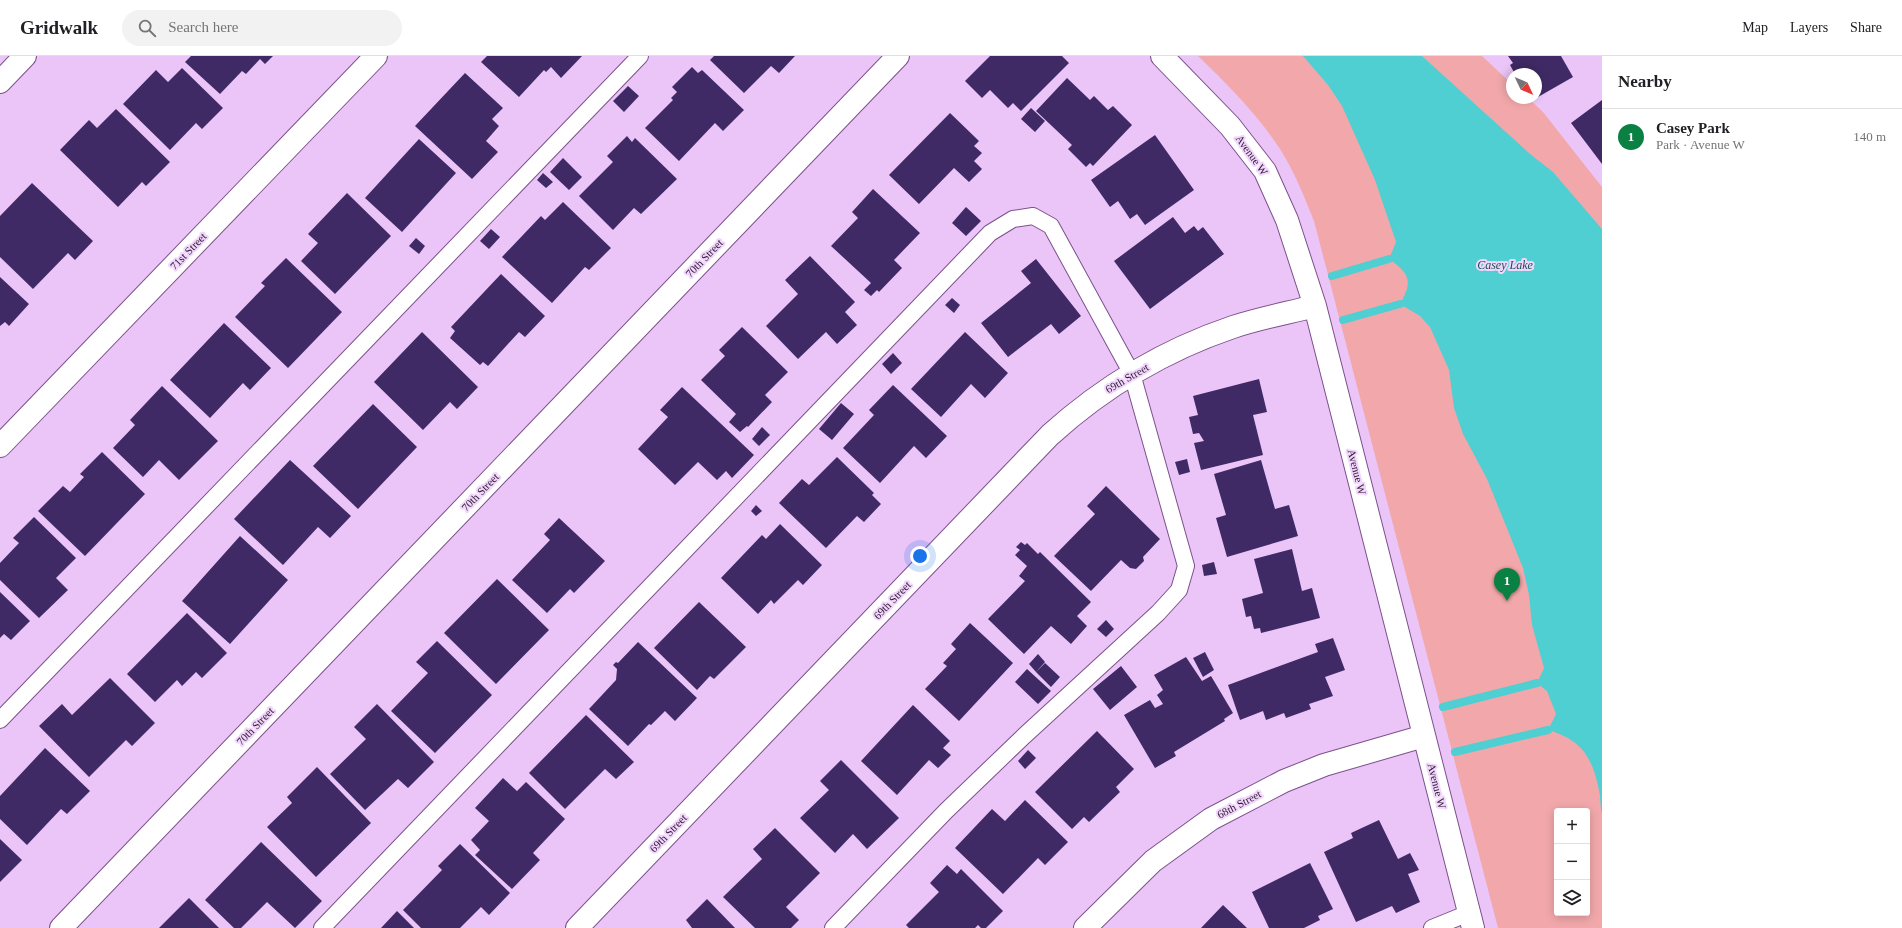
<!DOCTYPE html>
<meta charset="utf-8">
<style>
:root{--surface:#fff;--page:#f2f2f2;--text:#202124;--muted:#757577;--line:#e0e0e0;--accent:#0b8043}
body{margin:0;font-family:"Times New Roman",serif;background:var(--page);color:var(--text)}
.controls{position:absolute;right:12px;bottom:12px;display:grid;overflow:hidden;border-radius:4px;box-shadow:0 2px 10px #0003}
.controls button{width:36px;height:36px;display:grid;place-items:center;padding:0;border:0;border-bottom:1px solid var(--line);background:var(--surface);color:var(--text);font:20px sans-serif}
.compass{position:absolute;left:1506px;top:12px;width:36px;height:36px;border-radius:50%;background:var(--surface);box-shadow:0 2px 10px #0003;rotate:134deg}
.you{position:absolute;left:920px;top:500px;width:14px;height:14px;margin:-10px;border:3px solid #fff;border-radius:50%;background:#1a73e8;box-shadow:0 0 0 6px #1a73e833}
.badge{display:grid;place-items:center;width:26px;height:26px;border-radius:50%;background:var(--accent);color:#fff;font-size:13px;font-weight:700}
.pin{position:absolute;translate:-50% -33px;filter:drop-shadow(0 1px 2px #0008)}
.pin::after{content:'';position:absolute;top:21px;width:14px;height:12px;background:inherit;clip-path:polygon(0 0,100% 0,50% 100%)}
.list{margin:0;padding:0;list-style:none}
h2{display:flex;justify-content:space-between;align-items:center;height:52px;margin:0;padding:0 16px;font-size:17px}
h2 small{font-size:13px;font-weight:400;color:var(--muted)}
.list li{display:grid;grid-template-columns:26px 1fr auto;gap:12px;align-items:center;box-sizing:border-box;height:56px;padding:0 16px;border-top:1px solid var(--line)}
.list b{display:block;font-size:15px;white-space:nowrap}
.list p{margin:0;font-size:13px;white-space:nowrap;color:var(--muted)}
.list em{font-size:13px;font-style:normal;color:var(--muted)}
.icon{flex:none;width:22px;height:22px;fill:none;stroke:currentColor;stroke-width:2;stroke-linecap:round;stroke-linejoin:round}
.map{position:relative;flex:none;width:1602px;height:872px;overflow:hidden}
header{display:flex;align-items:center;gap:24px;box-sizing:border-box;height:56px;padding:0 20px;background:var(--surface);border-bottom:1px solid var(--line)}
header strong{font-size:19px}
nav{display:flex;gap:22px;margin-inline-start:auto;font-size:14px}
.search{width:280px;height:36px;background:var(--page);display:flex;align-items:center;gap:10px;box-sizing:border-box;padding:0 14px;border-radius:22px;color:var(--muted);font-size:15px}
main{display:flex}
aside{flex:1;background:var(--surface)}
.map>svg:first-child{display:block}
.green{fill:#f2a8ab;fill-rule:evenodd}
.water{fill:#4fcfd2}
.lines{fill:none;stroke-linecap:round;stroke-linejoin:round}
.stream{stroke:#4fcfd2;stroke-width:8}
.building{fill:#3f2a65}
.lane-casing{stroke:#7c518a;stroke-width:18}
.street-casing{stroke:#7c518a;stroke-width:24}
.secondary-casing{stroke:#7c518a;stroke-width:24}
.lane{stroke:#fff;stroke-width:16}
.street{stroke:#fff;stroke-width:22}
.secondary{stroke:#fff;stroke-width:22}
.labels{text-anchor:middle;stroke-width:4;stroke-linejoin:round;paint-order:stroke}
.street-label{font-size:11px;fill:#2c1b32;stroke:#f2d6fc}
.water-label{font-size:12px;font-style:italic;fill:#1a5052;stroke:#f2d6fc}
</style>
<header>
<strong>Gridwalk</strong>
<div class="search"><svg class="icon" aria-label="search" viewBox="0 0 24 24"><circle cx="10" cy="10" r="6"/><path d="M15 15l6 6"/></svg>Search here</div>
<nav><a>Map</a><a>Layers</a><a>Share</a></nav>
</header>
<main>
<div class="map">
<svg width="1602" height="872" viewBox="0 0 1602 872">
<rect width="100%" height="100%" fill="#ebc5f8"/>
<path class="green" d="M 1198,0 L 1482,0 L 1512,28 L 1512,42 L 1528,42 L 1543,56 L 1602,131 L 1602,872 L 1498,872 L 1314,165 C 1304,140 1294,115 1280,93 C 1257,58 1228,29 1198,0 ZM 1557,755 L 1587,755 L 1587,857 L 1557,857 Z"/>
<path class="water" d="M 1303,0 L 1422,0 L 1530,98 L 1553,116 L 1602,173 L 1602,759 C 1600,751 1601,743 1599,734 C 1592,701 1582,684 1548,674 L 1556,658 L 1547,635 L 1537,627 L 1544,612 L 1532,569 L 1529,539 L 1523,512 L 1487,423 L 1463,378 L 1454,352 L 1449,314 L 1430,271 L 1420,260 L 1400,248 C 1413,225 1410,218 1389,203 L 1396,186 L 1375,124 L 1342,50 L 1328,29 Z"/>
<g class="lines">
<path class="stream" d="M 1332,220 L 1389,203
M 1343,264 L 1400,248
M 1443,651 L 1537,627
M 1455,696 L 1548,674"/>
</g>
<path class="building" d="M 191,0 L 273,0 L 265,8 L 260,3 L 246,18 L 242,15 L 220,38 L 185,6 Z
M 487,0 L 582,0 L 561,22 L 551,11 L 546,16 L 544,14 L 519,41 L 481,6 Z
M 714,0 L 795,0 L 779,17 L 771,10 L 744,37 L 710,4 Z
M 990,0 L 1062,0 L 1069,7 L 1021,55 L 1013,47 L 1008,52 L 990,34 L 982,42 L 965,25 Z
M 1508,0 L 1561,0 L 1573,21 L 1538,41 L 1536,38 L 1536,18 L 1515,18 L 1510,9 L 1513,7 Z
M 692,11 L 698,17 L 702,14 L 744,54 L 723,75 L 715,67 L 679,105 L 645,72 L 673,44 L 671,42 L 677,36 L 672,31 Z
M 182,12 L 223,52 L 202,73 L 196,67 L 170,94 L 123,48 L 156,14 L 168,26 Z
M 465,17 L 503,52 L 492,63 L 499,70 L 486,85 L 498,96 L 472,123 L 415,70 Z
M 1067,22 L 1090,44 L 1094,40 L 1108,54 L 1113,50 L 1132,69 L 1093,110 L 1090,107 L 1086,111 L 1068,93 L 1072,89 L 1036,55 Z
M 628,30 L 639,40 L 624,56 L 613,45 Z
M 1602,44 L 1602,108 L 1571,67 Z
M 1031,52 L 1045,65 L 1035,76 L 1021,63 Z
M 116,53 L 170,106 L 146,130 L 142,126 L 118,151 L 60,94 L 89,64 L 97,72 Z
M 950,57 L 979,85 L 974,90 L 982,97 L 974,105 L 982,113 L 969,126 L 954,112 L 919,148 L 889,119 Z
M 1155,79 L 1194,134 L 1145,169 L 1137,158 L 1130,163 L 1118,145 L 1110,151 L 1091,124 Z
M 627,80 L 632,86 L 635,82 L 677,123 L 641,158 L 634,152 L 613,174 L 579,140 L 613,106 L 607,100 Z
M 419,83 L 456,117 L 402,176 L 365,142 Z
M 563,102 L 582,121 L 569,134 L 550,116 Z
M 543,117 L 553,126 L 546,132 L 537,124 Z
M 32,127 L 93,185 L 75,204 L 68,197 L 33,233 L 0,201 L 0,160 Z
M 873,133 L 920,177 L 894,204 L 902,212 L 879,236 L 877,234 L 871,240 L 864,234 L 871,227 L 831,190 L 858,162 L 852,156 Z
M 347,137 L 391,180 L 335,238 L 301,205 L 318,187 L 308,178 Z
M 563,146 L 611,192 L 589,214 L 585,211 L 552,247 L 502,201 L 541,160 L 545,164 Z
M 966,151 L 981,165 L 966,180 L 952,167 Z
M 1173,161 L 1185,177 L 1194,170 L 1198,175 L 1203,171 L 1224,198 L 1150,253 L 1114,205 Z
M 491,173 L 500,181 L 489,193 L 480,185 Z
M 416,182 L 425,190 L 419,198 L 409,190 Z
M 810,200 L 855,246 L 845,256 L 857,269 L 837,288 L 826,276 L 798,303 L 766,270 L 798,238 L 785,224 Z
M 286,202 L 342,256 L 288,312 L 235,261 L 265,230 L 261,227 Z
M 1036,203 L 1081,260 L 1059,278 L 1051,268 L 1008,301 L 981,267 L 1031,227 L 1021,215 Z
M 501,218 L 545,260 L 525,281 L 519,276 L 488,310 L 483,306 L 480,309 L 450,282 L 455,275 L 451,271 Z
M 0,221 L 29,248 L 9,270 L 5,266 L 0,270 Z
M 952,242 L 960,249 L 954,257 L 945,249 Z
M 224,267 L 271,312 L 250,334 L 243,327 L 210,362 L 170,324 Z
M 742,271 L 788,316 L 765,339 L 772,346 L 748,371 L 747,370 L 740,376 L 729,366 L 736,358 L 701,324 L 725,300 L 719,294 Z
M 422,276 L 478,331 L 457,353 L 450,346 L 423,374 L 374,326 Z
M 965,276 L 1008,317 L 985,342 L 971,328 L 941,361 L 911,333 Z
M 893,297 L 902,307 L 891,318 L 882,308 Z
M 1259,323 L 1267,356 L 1253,359 L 1263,399 L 1201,414 L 1194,387 L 1204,385 L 1199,377 L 1193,378 L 1189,361 L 1198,359 L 1193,340 Z
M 893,329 L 947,380 L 926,402 L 914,390 L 880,427 L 843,392 L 874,359 L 869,354 Z
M 162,330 L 218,385 L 179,424 L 159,404 L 143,421 L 113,392 L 135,369 L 130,364 Z
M 682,331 L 754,399 L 732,422 L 726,415 L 717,424 L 698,406 L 675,429 L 638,393 L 668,361 L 660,354 Z
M 841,347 L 854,358 L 832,384 L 819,373 Z
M 373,348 L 417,391 L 358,453 L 313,410 Z
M 762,371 L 770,379 L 759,390 L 752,383 Z
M 102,396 L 145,438 L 85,500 L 38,455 L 63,430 L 70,436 L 84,421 L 80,418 Z
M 837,401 L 874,437 L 872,439 L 881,448 L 864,466 L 857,460 L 826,492 L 779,447 L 802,423 L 809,429 Z
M 1187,403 L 1190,416 L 1179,419 L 1175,406 Z
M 290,404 L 351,460 L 330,482 L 318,471 L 283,509 L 234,463 Z
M 1261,404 L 1275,453 L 1289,449 L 1298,480 L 1227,501 L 1216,462 L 1226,459 L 1214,418 Z
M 1106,430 L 1160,483 L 1143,501 L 1144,505 L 1136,513 L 1130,512 L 1121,504 L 1091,535 L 1054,500 L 1095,458 L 1087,450 Z
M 756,449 L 762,455 L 756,460 L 751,455 Z
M 34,461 L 76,502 L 56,522 L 68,534 L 39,562 L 0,524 L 0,507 L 19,487 L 13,482 Z
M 559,462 L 605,505 L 574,537 L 570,533 L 547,557 L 512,524 L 550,484 L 544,478 Z
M 780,468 L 822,509 L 803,529 L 798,524 L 774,548 L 771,544 L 758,558 L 721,522 L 762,479 L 766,483 Z
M 240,480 L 288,524 L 230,588 L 182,545 Z
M 1021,486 L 1025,489 L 1027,487 L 1038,498 L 1040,496 L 1091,546 L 1077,560 L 1087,570 L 1071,588 L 1051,570 L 1024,598 L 988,563 L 1025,525 L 1019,520 L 1027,510 L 1015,499 L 1020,494 L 1016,491 Z
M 1292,493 L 1302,535 L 1312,532 L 1320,562 L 1261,577 L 1260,572 L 1254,573 L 1251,560 L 1246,561 L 1242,543 L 1263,537 L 1254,503 Z
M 1214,506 L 1217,518 L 1204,520 L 1202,509 Z
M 497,523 L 549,574 L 496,628 L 444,577 Z
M 0,536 L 30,565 L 11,584 L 4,578 L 0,582 Z
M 699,546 L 746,591 L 714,623 L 710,620 L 697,634 L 654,592 Z
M 187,557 L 227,597 L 202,622 L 196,616 L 182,630 L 177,624 L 155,646 L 127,618 Z
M 1106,564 L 1114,573 L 1106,581 L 1097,573 Z
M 970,567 L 1013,607 L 959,665 L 925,633 L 947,610 L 943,607 L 956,593 L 951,588 Z
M 1333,582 L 1345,614 L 1325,621 L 1333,640 L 1309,648 L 1311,653 L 1286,662 L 1284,657 L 1266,664 L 1263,655 L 1240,664 L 1228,629 L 1318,596 L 1315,588 Z
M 437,585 L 492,639 L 435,697 L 391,655 L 428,617 L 416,606 Z
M 638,586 L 697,642 L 675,665 L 665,655 L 651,669 L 649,668 L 628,690 L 589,653 L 616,624 L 617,613 L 613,609 L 616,606 L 618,607 Z
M 1205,596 L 1214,614 L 1203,621 L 1193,602 Z
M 1038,598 L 1045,606 L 1036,616 L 1029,608 Z
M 1186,601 L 1202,625 L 1211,620 L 1233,657 L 1224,663 L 1225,665 L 1174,696 L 1176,700 L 1155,712 L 1124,659 L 1150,644 L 1155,652 L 1163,648 L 1157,639 L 1163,634 L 1154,619 Z
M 1045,607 L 1060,621 L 1051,631 L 1036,616 Z
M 1121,610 L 1137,631 L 1110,654 L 1093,633 Z
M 1027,613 L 1051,635 L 1038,648 L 1015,626 Z
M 110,622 L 155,667 L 132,690 L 126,684 L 89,721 L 39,670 L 62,648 L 72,659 Z
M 377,648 L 434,706 L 408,732 L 398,723 L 365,754 L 330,718 L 366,683 L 354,671 Z
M 913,649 L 950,685 L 943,692 L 951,699 L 938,712 L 929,704 L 897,739 L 861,705 Z
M 586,659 L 634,706 L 616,723 L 605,713 L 565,753 L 529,717 Z
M 1097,675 L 1134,713 L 1116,731 L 1120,736 L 1089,766 L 1084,761 L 1072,773 L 1035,736 Z
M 45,692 L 90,735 L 67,758 L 61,753 L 27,789 L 0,763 L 0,740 Z
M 1028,694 L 1036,702 L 1025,713 L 1018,705 Z
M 841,704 L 899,762 L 867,793 L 853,778 L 835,797 L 800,762 L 829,734 L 820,725 Z
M 317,711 L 371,767 L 316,821 L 267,771 L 292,747 L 287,741 Z
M 503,722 L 517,735 L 526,726 L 565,763 L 533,797 L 540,804 L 512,833 L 475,799 L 480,794 L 471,784 L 489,765 L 475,752 Z
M 1025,744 L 1068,786 L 1045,809 L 1038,802 L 1003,838 L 955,792 L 992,753 L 1005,765 Z
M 1379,764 L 1398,803 L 1410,797 L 1419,814 L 1408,818 L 1420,846 L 1396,857 L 1392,850 L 1356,866 L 1324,796 L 1353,782 L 1351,777 Z
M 775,772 L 820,817 L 786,851 L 799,864 L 791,872 L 755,872 L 723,841 L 762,803 L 753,793 Z
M 0,783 L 22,804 L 0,826 Z
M 261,786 L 322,845 L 295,872 L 267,846 L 241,872 L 234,872 L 205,844 Z
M 460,788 L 510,837 L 489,859 L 481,851 L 460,872 L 421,872 L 403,854 L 442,814 L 438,810 Z
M 1310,807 L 1333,853 L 1318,860 L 1320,864 L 1304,872 L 1269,872 L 1252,836 Z
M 947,809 L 957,818 L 961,813 L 1003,855 L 986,872 L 981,872 L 978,869 L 975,872 L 909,872 L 906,869 L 939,836 L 930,827 Z
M 189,842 L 219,872 L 159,872 Z
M 707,843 L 735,872 L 692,872 L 686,864 Z
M 1223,849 L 1247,872 L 1201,872 Z
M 397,855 L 414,872 L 381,872 Z"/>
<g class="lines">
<g class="lane-casing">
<path id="lane" d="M 0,664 L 640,0
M 322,872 L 990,177 L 1013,163 L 1033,160 L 1051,170 L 1132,318 L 1186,510 L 1179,534 L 1158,557 L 1024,680 L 946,755 L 833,872
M 1432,872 L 1469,857"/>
</g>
<g class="street-casing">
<path id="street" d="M 1162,0 L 1230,70 L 1265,115 L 1287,164 L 1315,250 L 1473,872
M 0,390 L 376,0
M 61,872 L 898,0
M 577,872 L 1050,379 C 1103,331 1165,294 1233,271 C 1260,262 1288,257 1315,250
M 1085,872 L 1153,805 L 1211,763 L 1284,725 L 1324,709 L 1424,680"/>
</g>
<g class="secondary-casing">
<path id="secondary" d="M 0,26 L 25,0"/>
</g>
<use href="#lane" class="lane"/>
<use href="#street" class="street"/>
<use href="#secondary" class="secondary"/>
</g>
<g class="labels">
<g class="street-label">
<text transform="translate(1252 99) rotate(54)" y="4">Avenue W</text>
<text transform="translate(188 195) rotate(-46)" y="4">71st Street</text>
<text transform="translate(704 202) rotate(-46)" y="4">70th Street</text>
<text transform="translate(1127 322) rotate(-30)" y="4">69th Street</text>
<text transform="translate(1357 416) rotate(76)" y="4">Avenue W</text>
<text transform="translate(480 436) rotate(-46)" y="4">70th Street</text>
<text transform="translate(892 544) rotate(-46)" y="4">69th Street</text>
<text transform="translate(255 670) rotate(-46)" y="4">70th Street</text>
<text transform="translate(1437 730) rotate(76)" y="4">Avenue W</text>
<text transform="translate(1239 748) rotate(-28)" y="4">68th Street</text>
<text transform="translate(668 777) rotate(-46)" y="4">69th Street</text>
</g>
<g class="water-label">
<text x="1505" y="213">Casey Lake</text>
</g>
</g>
</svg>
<div class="controls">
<button>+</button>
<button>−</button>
<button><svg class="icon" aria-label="layers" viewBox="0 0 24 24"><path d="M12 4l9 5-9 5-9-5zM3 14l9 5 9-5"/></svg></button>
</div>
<svg class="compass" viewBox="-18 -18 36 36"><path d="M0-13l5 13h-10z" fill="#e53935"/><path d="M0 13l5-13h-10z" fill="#757577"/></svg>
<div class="you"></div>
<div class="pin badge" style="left:1507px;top:545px">1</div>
</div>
<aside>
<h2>Nearby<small></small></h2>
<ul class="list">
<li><span class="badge">1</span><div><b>Casey Park</b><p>Park · Avenue W</p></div><em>140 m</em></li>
</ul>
</aside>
</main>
